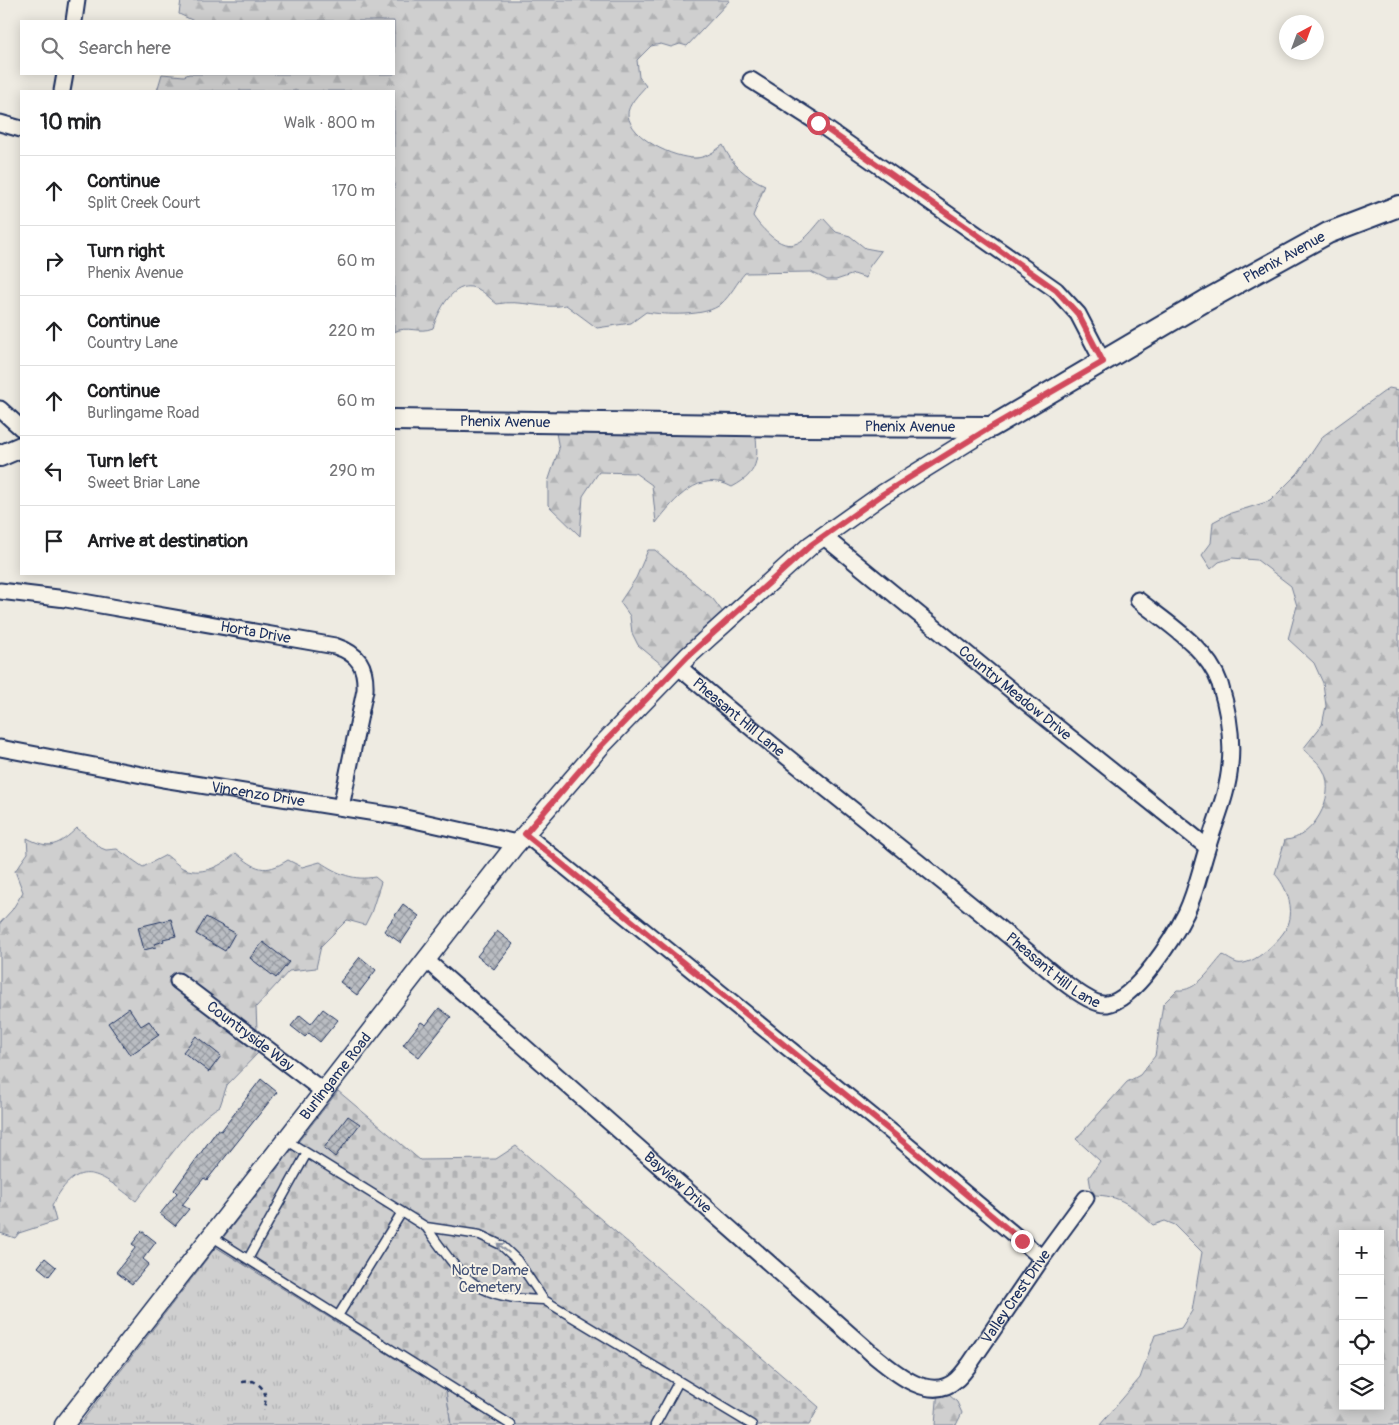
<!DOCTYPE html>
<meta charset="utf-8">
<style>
:root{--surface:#fff;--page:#f2f2f2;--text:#202124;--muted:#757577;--line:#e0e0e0}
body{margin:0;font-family:Pangolin,sans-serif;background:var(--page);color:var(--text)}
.controls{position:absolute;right:15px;bottom:15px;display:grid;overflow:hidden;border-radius:0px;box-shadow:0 2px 12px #0003}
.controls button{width:45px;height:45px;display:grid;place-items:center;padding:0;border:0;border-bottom:1px solid var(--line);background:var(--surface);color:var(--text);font:25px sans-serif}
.compass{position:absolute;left:1279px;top:15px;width:45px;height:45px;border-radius:50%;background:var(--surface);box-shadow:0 2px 12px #0003;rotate:41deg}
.stop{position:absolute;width:15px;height:15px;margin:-11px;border:4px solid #d1495b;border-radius:50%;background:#fff}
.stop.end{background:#d1495b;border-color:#fff;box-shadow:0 1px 5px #0008}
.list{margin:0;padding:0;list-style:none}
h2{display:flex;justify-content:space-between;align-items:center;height:65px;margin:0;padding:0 20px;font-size:21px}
h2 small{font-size:16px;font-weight:400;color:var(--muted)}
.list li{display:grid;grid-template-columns:32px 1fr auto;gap:15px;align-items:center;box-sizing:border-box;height:70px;padding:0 20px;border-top:1px solid var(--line)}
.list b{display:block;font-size:19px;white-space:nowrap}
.list p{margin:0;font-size:16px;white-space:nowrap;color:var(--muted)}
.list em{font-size:16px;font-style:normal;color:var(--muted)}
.icon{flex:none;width:28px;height:28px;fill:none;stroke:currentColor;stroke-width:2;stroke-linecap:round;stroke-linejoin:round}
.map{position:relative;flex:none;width:1399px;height:1425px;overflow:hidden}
.search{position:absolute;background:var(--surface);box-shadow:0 2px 12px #0003;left:20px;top:20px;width:375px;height:55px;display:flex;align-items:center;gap:12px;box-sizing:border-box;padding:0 18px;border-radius:0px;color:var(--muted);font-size:19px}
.panel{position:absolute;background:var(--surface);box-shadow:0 2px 12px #0003;left:20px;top:90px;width:375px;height:485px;border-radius:0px}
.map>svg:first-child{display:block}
.grass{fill:url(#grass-tufts);stroke:#757f96}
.forest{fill:url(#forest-firs);stroke:#757f96;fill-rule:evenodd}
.cemetery{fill:url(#cemetery-stones);stroke:#757f96}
.building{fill:url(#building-cross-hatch);stroke:#1b2f5e}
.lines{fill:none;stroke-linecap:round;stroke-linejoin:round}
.service-casing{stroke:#1b2f5e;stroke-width:11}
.minor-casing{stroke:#1b2f5e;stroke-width:19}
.tertiary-casing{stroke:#1b2f5e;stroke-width:21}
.secondary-casing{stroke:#1b2f5e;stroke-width:24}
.path{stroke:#1b2f5e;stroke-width:2.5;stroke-dasharray:5 4;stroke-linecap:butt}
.service{stroke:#f7f3e8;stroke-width:8}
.minor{stroke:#f7f3e8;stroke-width:15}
.tertiary{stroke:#f7f3e8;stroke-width:18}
.secondary{stroke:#f7f3e8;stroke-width:20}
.oneway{stroke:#8991a3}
.route{stroke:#d1495b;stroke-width:6}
.labels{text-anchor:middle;stroke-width:4;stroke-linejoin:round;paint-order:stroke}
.street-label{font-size:15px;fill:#1b2f5e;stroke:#f7f3e8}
.park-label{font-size:15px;fill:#3f4f75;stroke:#f7f3e8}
</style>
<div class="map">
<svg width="1399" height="1425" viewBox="0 0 1399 1425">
<defs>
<pattern id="grass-tufts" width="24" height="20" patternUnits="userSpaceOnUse" patternTransform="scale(1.25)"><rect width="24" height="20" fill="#cfcfcf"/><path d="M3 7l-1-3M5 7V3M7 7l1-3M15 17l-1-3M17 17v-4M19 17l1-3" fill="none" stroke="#b1b2b4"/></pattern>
<pattern id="forest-firs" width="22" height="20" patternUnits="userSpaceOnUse" patternTransform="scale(1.25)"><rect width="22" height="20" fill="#cfcfcf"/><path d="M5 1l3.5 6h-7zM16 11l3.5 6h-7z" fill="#b1b2b4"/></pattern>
<pattern id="cemetery-stones" width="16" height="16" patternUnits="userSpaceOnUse" patternTransform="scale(1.25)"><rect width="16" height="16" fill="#cfcfcf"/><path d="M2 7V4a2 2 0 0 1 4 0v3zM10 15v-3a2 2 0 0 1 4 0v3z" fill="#b1b2b4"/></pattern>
<pattern id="building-cross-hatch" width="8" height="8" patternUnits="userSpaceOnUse" patternTransform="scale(1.25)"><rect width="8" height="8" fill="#babdc2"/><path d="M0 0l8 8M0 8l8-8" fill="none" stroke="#969aa1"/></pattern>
</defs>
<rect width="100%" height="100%" fill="#eeebe2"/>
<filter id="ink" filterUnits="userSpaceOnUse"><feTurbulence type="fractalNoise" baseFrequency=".02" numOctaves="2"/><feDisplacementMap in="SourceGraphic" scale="10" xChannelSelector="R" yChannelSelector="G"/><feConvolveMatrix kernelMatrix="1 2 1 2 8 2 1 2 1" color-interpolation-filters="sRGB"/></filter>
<g filter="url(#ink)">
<path class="grass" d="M 216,1247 L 446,1390 L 451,1425 L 79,1425 Z"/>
<path class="forest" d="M 181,0 L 730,0 L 687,46 L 680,44 L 671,47 L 661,44 L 651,46 L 637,60 L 639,77 L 646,86 C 640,93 627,105 628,115 C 631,139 674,158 695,158 C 706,158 715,151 723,145 C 732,165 745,176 765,185 L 753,216 C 759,225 764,230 772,237 C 796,256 807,236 823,218 L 836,232 L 850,236 L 865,248 L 881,251 L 869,267 L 866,278 L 854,274 L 836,280 L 827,280 L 811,272 L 745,273 C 737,282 731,295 721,304 C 707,317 664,315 646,312 L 631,323 L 597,328 L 566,305 C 544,310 520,299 497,304 C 490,299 483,290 475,288 C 453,280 438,312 433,328 C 419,334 407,325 394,332 L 394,91 L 157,91 L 162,74 L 184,76 L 189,74 L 394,74 L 394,21 L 194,21 L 179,14 Z
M 1389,388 L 1399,390 L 1399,842 L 1397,859 L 1399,862 L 1399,1425 L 1100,1425 L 1140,1378 L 1155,1335 L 1181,1328 L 1192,1311 L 1202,1252 L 1175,1225 L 1165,1221 L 1153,1225 C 1132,1206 1121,1195 1092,1195 L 1089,1177 L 1100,1161 L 1076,1139 L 1127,1082 L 1140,1075 L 1155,1056 L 1163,1004 L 1177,990 C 1197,992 1210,969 1223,955 C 1227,958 1232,961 1237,963 C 1253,967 1282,939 1288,925 C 1295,908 1286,886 1275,874 L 1285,840 C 1313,839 1336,797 1324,772 C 1320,763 1310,756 1303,749 L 1322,725 L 1326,706 L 1323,683 L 1314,663 L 1288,639 L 1297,606 L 1291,586 L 1257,560 L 1232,558 L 1219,562 L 1211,569 L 1202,555 L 1211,543 L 1213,522 L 1228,514 L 1270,501 L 1298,473 L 1323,436 ZM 1343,1234 L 1380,1234 L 1380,1406 L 1343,1406 Z
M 554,422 L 755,425 C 757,455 763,471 732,487 C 699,469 675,499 656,523 L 652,485 L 635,473 L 599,472 L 583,496 L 580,536 L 548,505 L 548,482 L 559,449 Z
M 648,550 L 655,550 L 713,599 L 728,619 L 673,674 L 638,645 L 632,633 L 630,616 L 620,602 L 636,578 Z
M 77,828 L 101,848 L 106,850 L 117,849 L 143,867 L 166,855 C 172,859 179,867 185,869 C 203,876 223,865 236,853 C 256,869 264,875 288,860 L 302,867 L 320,862 C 338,874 354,881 375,877 L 381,882 L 371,913 L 365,925 L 347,920 L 321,946 L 316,968 L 289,971 L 256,1007 L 258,1053 L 227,1085 L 220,1106 C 190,1123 158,1173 136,1201 C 101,1174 78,1154 52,1206 L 56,1221 L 19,1233 L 15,1238 L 0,1233 L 0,923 L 12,910 L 23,892 L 15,871 L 28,853 L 27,838 C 50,850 58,846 77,828 Z
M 940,1387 L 957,1402 L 962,1413 L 956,1425 L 935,1425 L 938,1389 Z
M 446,1390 L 502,1425 L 451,1425 Z"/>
<path class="cemetery" d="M 338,1091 L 420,1160 L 496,1159 L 516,1146 L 819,1407 L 809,1425 L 502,1425 L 216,1247 Z"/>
<path class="building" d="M 403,904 L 419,916 L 401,943 L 384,931 Z
M 206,917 L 235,933 L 225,951 L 196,934 Z
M 171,919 L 176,936 L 163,939 L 164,941 L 155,944 L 156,947 L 144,950 L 138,927 Z
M 497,931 L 513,944 L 494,969 L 477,956 Z
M 263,942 L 289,962 L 276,978 L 250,958 Z
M 360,957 L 376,970 L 357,995 L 340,982 Z
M 129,1008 L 141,1026 L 149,1021 L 159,1035 L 130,1055 L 108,1023 Z
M 439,1008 L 451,1017 L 419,1057 L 403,1045 L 421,1022 L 426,1025 Z
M 323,1009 L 338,1020 L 320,1042 L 309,1033 L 305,1037 L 291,1026 L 300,1015 L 311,1024 Z
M 196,1036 L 221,1056 L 209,1072 L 183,1052 Z
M 261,1079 L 277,1092 L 207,1180 L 204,1178 L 182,1205 L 189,1209 L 175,1226 L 160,1214 L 177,1193 L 174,1190 L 218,1129 L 221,1131 Z
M 348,1116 L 360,1124 L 335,1157 L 324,1148 Z
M 142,1231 L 156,1242 L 143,1259 L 149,1264 L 132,1284 L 116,1272 L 136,1247 L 132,1244 Z
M 45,1258 L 56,1267 L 49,1276 L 38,1267 Z"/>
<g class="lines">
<g class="service-casing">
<path id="service" d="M 286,1140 L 426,1227 L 480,1235 L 501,1245 L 517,1260 L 544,1300 L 752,1425
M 426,1227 C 464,1280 475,1299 544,1300
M 211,1236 L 511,1425
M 248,1259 L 307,1153
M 338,1316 L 402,1212
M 655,1425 L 679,1381"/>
</g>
<g class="minor-casing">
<g id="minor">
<path d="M 74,21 L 77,0"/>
<path d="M 751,80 L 818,123 L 1056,290 L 1078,314 L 1103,362"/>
<path d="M 62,91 L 65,74"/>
<path d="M 0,123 L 21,129"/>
<path d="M 0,409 L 21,428"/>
<path id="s1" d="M 823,536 L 1032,707 L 1207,847"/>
<path id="s2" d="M 0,591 L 66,599 L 335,646 C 359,654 366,666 365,690 L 341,807"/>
<path id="s3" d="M 679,667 C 791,764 909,852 1022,947 C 1038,960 1087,1007 1107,1004 C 1135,1000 1174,937 1186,913 C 1196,892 1200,871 1207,849 C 1215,821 1228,794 1230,765 C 1233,737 1228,710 1220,684 C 1208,648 1167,623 1138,600"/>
<path id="s4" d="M 0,748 L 163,779 L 401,817 L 517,843"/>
<path d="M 525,834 L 889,1130 L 1042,1258"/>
<path id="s5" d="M 426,960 L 871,1353 C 892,1370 929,1404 956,1380 C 961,1376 965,1370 969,1365 L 1042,1258 L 1086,1198"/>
<path id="s6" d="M 178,981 L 323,1091"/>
</g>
</g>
<g class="tertiary-casing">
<g id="tertiary">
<path id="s7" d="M 64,1425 L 513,848 L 600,747 L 688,656 L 811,545 L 883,494 L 991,427"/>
</g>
</g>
<g class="secondary-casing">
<g id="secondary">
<path id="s8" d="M 394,420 L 800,426 L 991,427 L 1205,301 L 1328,233 L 1399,206"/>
<path d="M 0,456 L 21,447"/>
</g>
</g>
<path class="path" d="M 242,1382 L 253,1381 C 266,1388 268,1397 263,1410"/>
<use href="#service" class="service"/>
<use href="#minor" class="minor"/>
<use href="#tertiary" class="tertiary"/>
<use href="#secondary" class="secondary"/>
</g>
<defs><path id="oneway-shaft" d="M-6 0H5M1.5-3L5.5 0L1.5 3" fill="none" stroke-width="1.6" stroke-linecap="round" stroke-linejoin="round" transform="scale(1.25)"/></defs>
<use class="oneway" href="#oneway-shaft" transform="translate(503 1248) rotate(-141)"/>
</g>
<g class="lines" filter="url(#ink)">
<path class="route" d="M 818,123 L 1056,290 L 1078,314 L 1103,362 L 991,427 L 883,494 L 811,545 L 688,656 L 600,747 L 525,834 L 889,1130 L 1022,1241"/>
</g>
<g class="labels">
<g class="street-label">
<text dy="5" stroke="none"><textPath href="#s8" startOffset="936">Phenix Avenue</textPath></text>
<text dy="5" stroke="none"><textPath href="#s8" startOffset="111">Phenix Avenue</textPath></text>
<text dy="5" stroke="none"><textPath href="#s8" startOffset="516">Phenix Avenue</textPath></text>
<text dy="5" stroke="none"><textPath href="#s2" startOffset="259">Horta Drive</textPath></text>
<text dy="5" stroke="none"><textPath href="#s1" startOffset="248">Country Meadow Drive</textPath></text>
<text dy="5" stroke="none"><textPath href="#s3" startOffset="78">Pheasant Hill Lane</textPath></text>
<text dy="5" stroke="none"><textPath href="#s4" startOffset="262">Vincenzo Drive</textPath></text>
<text dy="5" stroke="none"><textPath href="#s3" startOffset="482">Pheasant Hill Lane</textPath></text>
<text dy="5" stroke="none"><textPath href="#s6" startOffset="91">Countryside Way</textPath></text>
<text dy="5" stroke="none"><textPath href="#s7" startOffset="442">Burlingame Road</textPath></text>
<text dy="5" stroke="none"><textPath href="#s5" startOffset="336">Bayview Drive</textPath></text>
<text dy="5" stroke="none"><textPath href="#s5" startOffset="794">Valley Crest Drive</textPath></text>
</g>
<g class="park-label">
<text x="490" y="1275">Notre Dame<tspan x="490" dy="17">Cemetery</tspan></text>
</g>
</g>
</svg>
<div class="controls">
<button>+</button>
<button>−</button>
<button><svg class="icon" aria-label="locate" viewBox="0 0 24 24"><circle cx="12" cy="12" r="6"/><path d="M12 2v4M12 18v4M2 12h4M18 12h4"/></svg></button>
<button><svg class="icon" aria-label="layers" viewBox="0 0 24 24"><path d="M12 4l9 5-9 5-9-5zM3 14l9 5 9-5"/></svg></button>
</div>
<svg class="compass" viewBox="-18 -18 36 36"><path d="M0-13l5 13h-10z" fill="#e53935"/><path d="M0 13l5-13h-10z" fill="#757577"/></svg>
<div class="stop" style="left:818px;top:123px"></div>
<div class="stop end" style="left:1022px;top:1241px"></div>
<div class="search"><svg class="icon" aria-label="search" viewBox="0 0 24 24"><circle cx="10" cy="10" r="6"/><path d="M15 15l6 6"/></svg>Search here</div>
<section class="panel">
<h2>10 min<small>Walk · 800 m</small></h2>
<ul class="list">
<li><svg class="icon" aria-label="ahead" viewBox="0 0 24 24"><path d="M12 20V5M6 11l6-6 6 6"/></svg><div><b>Continue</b><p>Split Creek Court</p></div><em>170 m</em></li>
<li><svg class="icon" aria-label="right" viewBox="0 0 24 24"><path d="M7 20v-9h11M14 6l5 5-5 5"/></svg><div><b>Turn right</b><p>Phenix Avenue</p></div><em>60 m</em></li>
<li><svg class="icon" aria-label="ahead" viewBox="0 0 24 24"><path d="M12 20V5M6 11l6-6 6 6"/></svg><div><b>Continue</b><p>Country Lane</p></div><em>220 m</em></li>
<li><svg class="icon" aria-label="ahead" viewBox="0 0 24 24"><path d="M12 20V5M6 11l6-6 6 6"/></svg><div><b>Continue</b><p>Burlingame Road</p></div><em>60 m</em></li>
<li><svg class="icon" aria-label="left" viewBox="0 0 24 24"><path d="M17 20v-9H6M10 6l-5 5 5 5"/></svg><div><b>Turn left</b><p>Sweet Briar Lane</p></div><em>290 m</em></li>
<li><svg class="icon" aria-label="arrive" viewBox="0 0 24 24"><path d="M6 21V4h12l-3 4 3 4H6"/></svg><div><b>Arrive at destination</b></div></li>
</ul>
</section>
</div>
